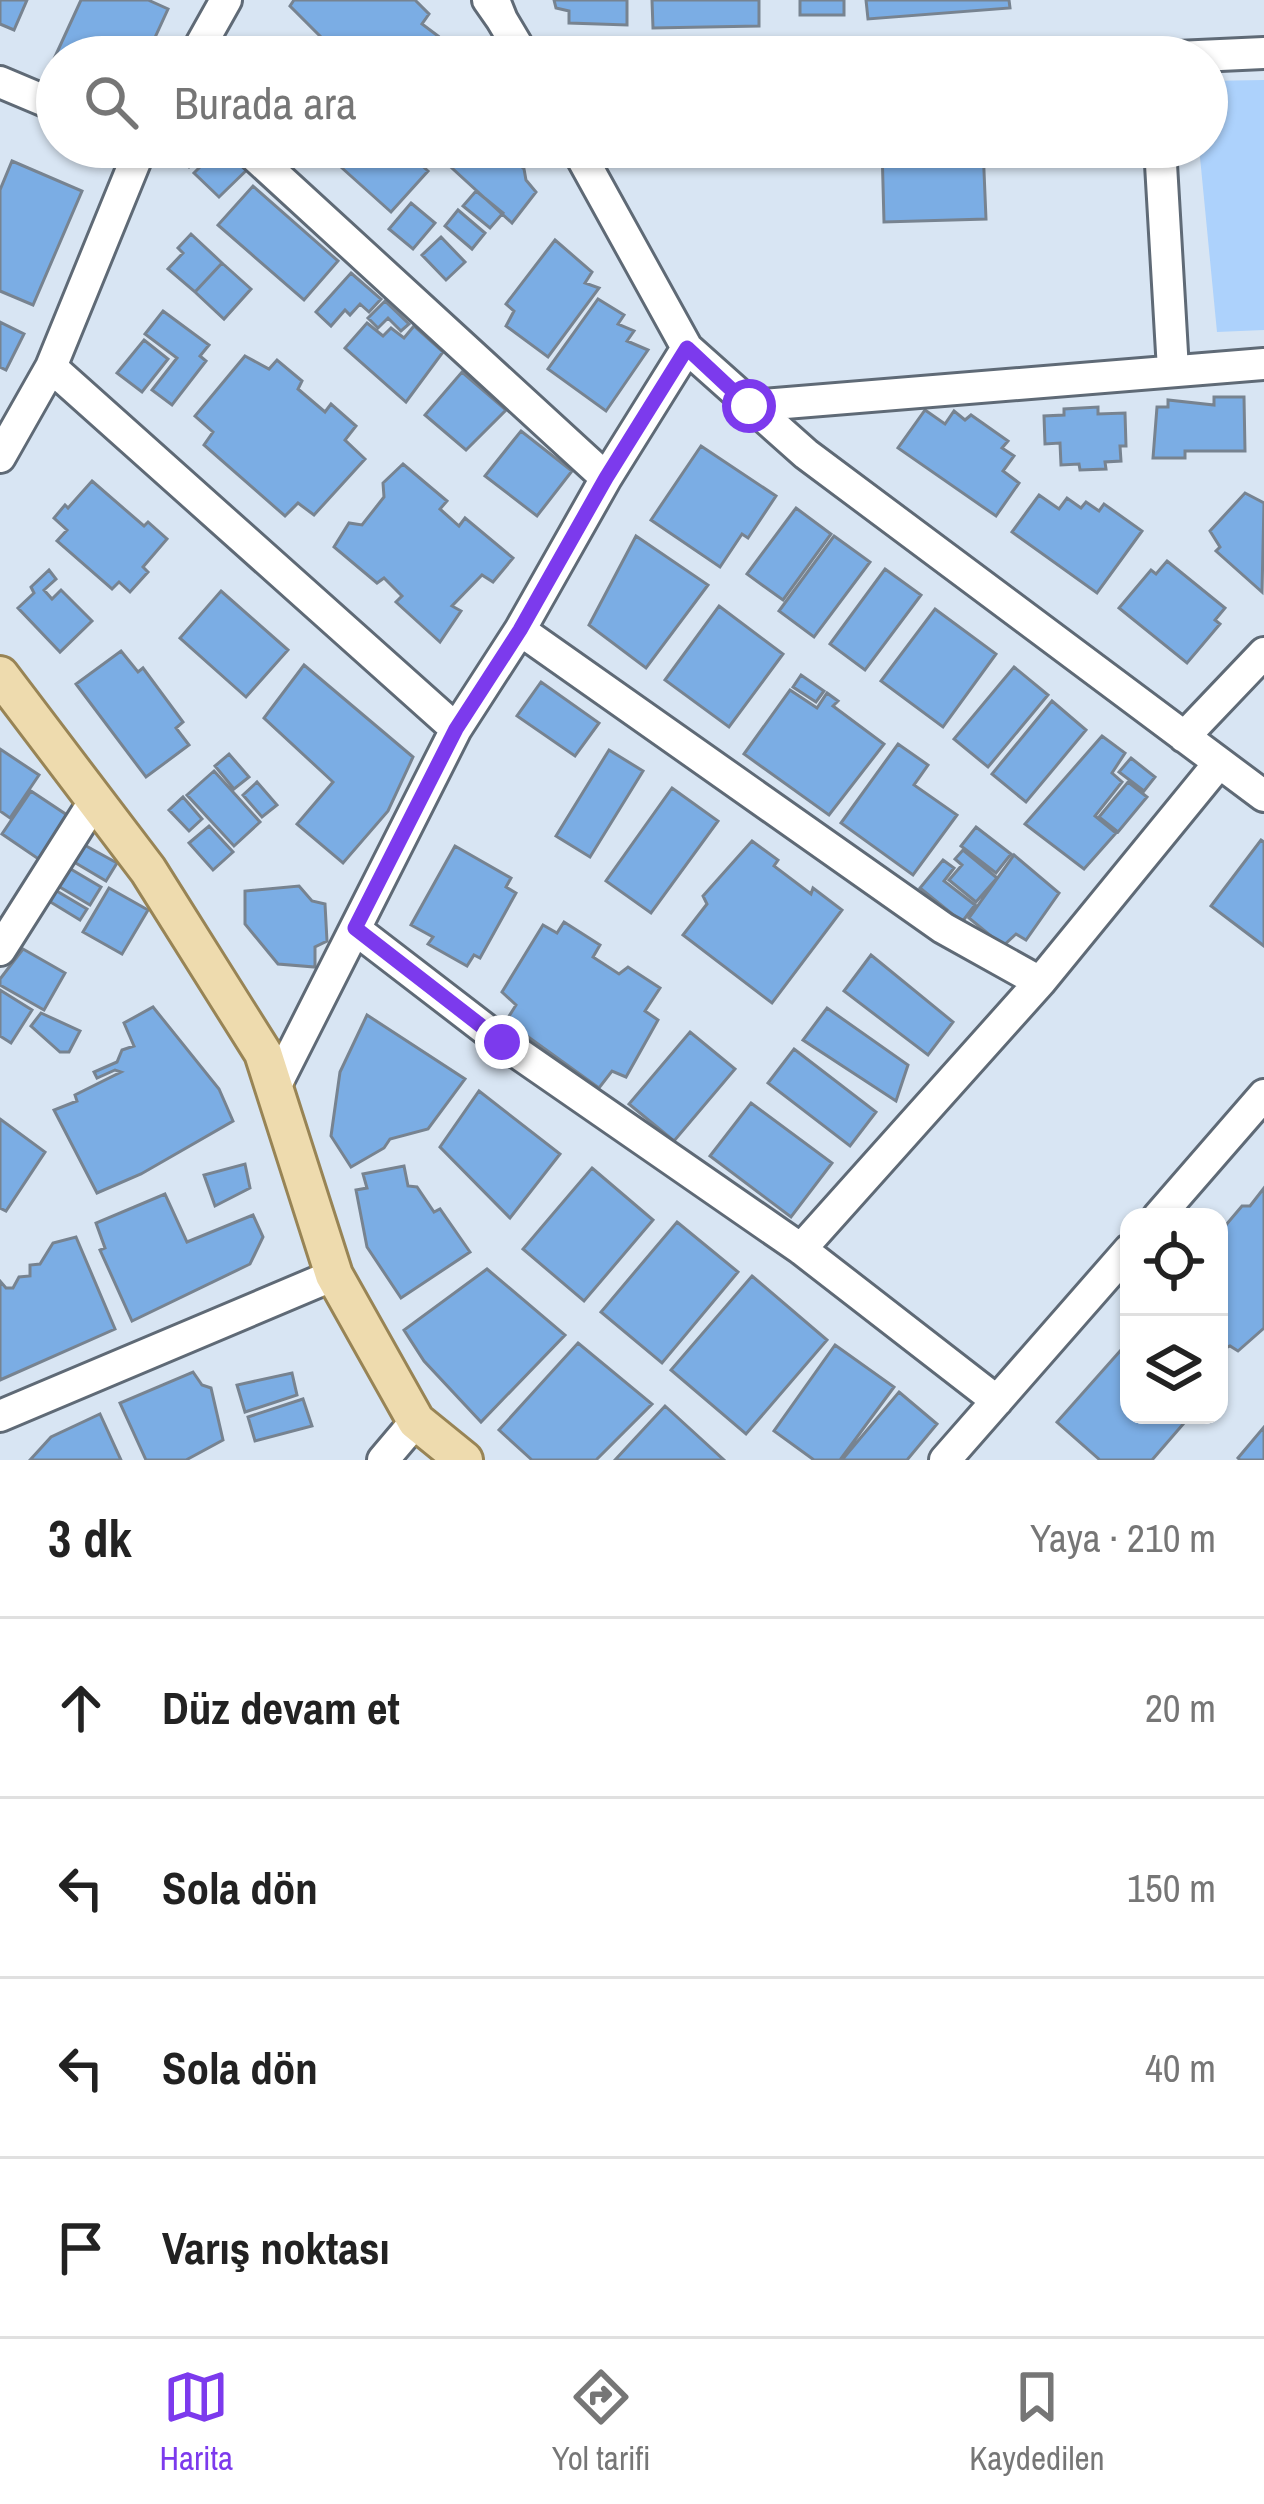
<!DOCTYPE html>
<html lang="tr">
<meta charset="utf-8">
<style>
:root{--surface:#fff;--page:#f2f2f2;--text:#222;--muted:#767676;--line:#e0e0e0;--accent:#7c3aed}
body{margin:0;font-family:"Archivo Narrow",sans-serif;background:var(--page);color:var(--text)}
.controls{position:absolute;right:36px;bottom:36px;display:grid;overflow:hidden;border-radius:24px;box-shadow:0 3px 9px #0004}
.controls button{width:108px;height:108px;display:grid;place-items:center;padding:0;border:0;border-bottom:3px solid var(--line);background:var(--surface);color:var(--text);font:60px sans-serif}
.stop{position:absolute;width:36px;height:36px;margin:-27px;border:9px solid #7c3aed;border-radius:50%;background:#fff}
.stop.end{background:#7c3aed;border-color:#fff;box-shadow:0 3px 12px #0008}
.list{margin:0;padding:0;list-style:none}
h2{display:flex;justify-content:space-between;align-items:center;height:156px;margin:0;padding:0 48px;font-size:51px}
h2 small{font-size:39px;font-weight:400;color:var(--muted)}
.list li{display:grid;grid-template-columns:78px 1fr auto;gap:36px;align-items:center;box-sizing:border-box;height:180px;padding:0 48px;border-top:3px solid var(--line)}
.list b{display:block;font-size:45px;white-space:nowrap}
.list em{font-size:39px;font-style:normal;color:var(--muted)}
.icon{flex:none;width:66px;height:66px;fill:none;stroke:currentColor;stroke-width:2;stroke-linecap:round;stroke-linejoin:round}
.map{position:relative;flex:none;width:1264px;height:1460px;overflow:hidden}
.search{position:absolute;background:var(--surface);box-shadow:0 3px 9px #0004;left:36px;right:36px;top:36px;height:132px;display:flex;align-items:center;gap:30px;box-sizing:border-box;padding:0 42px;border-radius:66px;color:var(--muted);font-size:45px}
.sheet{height:876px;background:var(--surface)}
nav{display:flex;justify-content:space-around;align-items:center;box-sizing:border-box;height:168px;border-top:3px solid var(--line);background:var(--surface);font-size:33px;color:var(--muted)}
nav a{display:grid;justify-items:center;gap:6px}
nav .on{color:var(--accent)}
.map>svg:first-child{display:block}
.green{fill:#add2fc}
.building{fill:#7bade4;stroke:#778390;stroke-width:3}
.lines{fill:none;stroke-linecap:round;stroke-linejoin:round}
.minor-casing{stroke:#5f6a76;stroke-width:36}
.major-casing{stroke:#988455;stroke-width:42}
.minor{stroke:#fff;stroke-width:30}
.major{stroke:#eedbae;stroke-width:36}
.route{stroke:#7c3aed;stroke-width:15}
</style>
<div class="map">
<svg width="1264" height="1460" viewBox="0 0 1264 1460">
<rect width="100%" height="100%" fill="#d8e5f3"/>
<path class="green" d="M 1264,80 L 1264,330 L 1217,332 L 1199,147 L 1207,147 L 1207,81 Z"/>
<path class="building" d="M 0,0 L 27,0 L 14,30 L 0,24 Z
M 81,0 L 148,0 L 168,9 L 146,57 L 57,57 L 57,62 L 53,61 Z
M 294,0 L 415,0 L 429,14 L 422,24 L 438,36 L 418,57 L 341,57 L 290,6 Z
M 554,0 L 627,0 L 627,25 L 569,23 L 569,11 L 556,8 Z
M 652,0 L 759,0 L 759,26 L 653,28 Z
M 800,0 L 844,0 L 844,15 L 800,15 Z
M 866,0 L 1009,0 L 1010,8 L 868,19 Z
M 169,147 L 209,147 L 189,167 Z
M 220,147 L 240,147 L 255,162 L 219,197 L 194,173 Z
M 343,147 L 401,147 L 428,171 L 391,212 L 332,159 Z
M 429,147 L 501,147 L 524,169 L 526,180 L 536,192 L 512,223 Z
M 882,147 L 983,147 L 986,219 L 884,222 Z
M 12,161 L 82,191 L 33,305 L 0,291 L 0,190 Z
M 253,186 L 338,261 L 304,300 L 218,225 Z
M 476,191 L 503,213 L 490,228 L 463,206 Z
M 411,203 L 435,223 L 413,249 L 389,229 Z
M 458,210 L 485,233 L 472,249 L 445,226 Z
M 191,234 L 222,263 L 195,292 L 168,269 L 183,253 L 178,248 Z
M 441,237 L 465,262 L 446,280 L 422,255 Z
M 555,240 L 592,272 L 585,283 L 599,288 L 548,357 L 506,326 L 514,311 L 506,304 Z
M 222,263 L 251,289 L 224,319 L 195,292 Z
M 351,273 L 381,299 L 369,312 L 360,304 L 350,315 L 345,310 L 331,326 L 316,312 Z
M 598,299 L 624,315 L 618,324 L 634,331 L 627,341 L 648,350 L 606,411 L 548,369 Z
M 385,301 L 409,324 L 401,331 L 388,318 L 378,328 L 368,318 Z
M 163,311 L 209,345 L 200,356 L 206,361 L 172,405 L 152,390 L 177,358 L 145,334 Z
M 0,322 L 24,334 L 6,370 L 0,367 Z
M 367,323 L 383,336 L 391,328 L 404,338 L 414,326 L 443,352 L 406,402 L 345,348 Z
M 144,340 L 168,359 L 142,392 L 117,373 Z
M 245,356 L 269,369 L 277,360 L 302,381 L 298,389 L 325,412 L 331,404 L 356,426 L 345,440 L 365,459 L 314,515 L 298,503 L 285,516 L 204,445 L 213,432 L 195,416 Z
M 462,372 L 506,410 L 466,450 L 425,415 Z
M 1214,397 L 1244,397 L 1245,451 L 1185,451 L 1185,458 L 1153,458 L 1157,407 L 1168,407 L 1168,400 L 1214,405 Z
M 1098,407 L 1098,414 L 1125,413 L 1126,446 L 1120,446 L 1121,461 L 1105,462 L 1106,469 L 1080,470 L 1079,464 L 1061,465 L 1060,443 L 1045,444 L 1044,416 L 1064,415 L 1064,409 Z
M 925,410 L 945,424 L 954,411 L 965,420 L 971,415 L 1008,441 L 1002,448 L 1014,456 L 1003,471 L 1019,483 L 996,516 L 898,448 Z
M 521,431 L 572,471 L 537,516 L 485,476 Z
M 701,446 L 776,496 L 748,538 L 742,534 L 720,567 L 651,520 Z
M 403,464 L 447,501 L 440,509 L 459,526 L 465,518 L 513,558 L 493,582 L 482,575 L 452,606 L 461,611 L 440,642 L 396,602 L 402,596 L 384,578 L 377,583 L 334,547 L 349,523 L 362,525 L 384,497 L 383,483 Z
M 92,481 L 144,526 L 148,522 L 167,539 L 143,567 L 148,572 L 130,592 L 119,582 L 112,589 L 57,541 L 67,530 L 54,518 L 65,505 L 68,508 Z
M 1245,493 L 1264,503 L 1262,592 L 1216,551 L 1220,547 L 1210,531 Z
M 1039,495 L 1059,509 L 1067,498 L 1081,508 L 1086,502 L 1099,511 L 1104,504 L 1142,531 L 1097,593 L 1012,532 Z
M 796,508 L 831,534 L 783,600 L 747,574 Z
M 636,536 L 708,585 L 646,668 L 589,625 Z
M 834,536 L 870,562 L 814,637 L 779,611 Z
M 1167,561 L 1225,608 L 1215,620 L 1220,624 L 1187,663 L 1119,608 L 1151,570 L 1156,574 Z
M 885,569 L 921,595 L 865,670 L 830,644 Z
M 49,570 L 56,579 L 44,590 L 52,599 L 61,590 L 92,621 L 60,652 L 18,608 L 34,593 L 31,587 Z
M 221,591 L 288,650 L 246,697 L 180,638 Z
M 719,606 L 783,654 L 729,727 L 665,680 Z
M 935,609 L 996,654 L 943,727 L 881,681 Z
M 121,651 L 138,672 L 143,668 L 183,722 L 176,728 L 189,745 L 146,777 L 76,684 Z
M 304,665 L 413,757 L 388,811 L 343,863 L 297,824 L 333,782 L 264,718 Z
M 1014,667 L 1048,695 L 988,767 L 954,739 Z
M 801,675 L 824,691 L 816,702 L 793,687 Z
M 541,682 L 599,723 L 575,756 L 517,716 Z
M 790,690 L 817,708 L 827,693 L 838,701 L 833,706 L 884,744 L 829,815 L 744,754 Z
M 1052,701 L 1086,730 L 1026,802 L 992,774 Z
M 1102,736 L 1125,753 L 1112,773 L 1122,782 L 1095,816 L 1116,833 L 1084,869 L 1025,824 Z
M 898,744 L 928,765 L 914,785 L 957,815 L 913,875 L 841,823 Z
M 0,749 L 39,775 L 10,818 L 0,811 Z
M 609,750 L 643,771 L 590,857 L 556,836 Z
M 229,754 L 249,777 L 234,789 L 215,766 Z
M 1131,758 L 1155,777 L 1144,791 L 1119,772 Z
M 214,771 L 260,822 L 234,846 L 187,795 Z
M 257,782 L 277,805 L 262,817 L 243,795 Z
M 1128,782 L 1147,797 L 1118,832 L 1099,817 Z
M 672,788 L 718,821 L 651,913 L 606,881 Z
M 31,791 L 70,817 L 40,860 L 2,834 Z
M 183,797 L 202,819 L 189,831 L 169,810 Z
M 209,826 L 233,852 L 213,870 L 189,843 Z
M 976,827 L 1011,854 L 996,873 L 961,846 Z
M 1261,840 L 1264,842 L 1264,946 L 1211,906 Z
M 752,841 L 778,860 L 774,866 L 811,894 L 813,888 L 842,910 L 772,1003 L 683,935 L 707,904 L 703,896 Z
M 79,842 L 117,863 L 106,881 L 69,859 Z
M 455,846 L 511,878 L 506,887 L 516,893 L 480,958 L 474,955 L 467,966 L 428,944 L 433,937 L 411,925 Z
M 963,850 L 997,878 L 976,902 L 949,880 L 962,865 L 955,859 Z
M 1014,855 L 1059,893 L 1026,940 L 1016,934 L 1003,946 L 969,918 Z
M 943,860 L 954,868 L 944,881 L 975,905 L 962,922 L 920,888 Z
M 64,865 L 101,887 L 90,905 L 53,883 Z
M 299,886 L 312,901 L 325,904 L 327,941 L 315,947 L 315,967 L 278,964 L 245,924 L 245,891 Z
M 50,887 L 87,909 L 80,920 L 44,898 Z
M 109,888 L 148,910 L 122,954 L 83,932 Z
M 564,922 L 600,945 L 593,957 L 619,974 L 628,967 L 660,988 L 645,1011 L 658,1020 L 626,1077 L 612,1071 L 599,1088 L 506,1021 L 516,1005 L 502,992 L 543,925 L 557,933 Z
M 23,949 L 65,973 L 44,1010 L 0,985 L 0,979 Z
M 871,955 L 953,1022 L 928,1055 L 844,991 Z
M 0,990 L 32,1010 L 11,1043 L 0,1036 Z
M 153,1007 L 219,1089 L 233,1121 L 141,1174 L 97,1193 L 54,1110 L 77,1101 L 75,1095 L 121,1072 L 115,1070 L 97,1078 L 94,1072 L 117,1062 L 122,1050 L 134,1046 L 124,1023 Z
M 827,1008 L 908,1065 L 896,1101 L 803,1040 Z
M 41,1013 L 80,1031 L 69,1052 L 60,1052 L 31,1026 Z
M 367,1015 L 465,1079 L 428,1129 L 390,1139 L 384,1148 L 351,1167 L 331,1136 L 340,1072 Z
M 690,1032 L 735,1069 L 674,1141 L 629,1104 Z
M 794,1049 L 876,1112 L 850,1146 L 768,1083 Z
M 479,1091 L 560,1154 L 510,1218 L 440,1147 Z
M 751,1103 L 832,1163 L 791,1217 L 710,1156 Z
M 0,1119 L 45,1152 L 6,1211 L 0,1208 Z
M 245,1164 L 250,1188 L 215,1206 L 204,1175 Z
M 404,1166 L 408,1186 L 417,1187 L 434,1212 L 440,1209 L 470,1252 L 401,1298 L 367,1247 L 356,1190 L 367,1188 L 363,1174 Z
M 592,1168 L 653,1220 L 584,1301 L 523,1249 Z
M 1264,1188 L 1264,1328 L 1238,1351 L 1230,1346 L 1219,1350 L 1219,1244 L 1225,1237 L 1225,1226 L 1242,1206 L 1250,1206 Z
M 165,1194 L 187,1242 L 253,1215 L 263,1237 L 250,1264 L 132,1321 L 100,1250 L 105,1248 L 96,1223 Z
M 677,1222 L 738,1272 L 662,1363 L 601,1312 Z
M 76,1237 L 115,1329 L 0,1380 L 0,1281 L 6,1288 L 13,1288 L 19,1277 L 30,1276 L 30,1265 L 40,1264 L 53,1243 Z
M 487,1269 L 565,1335 L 481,1422 L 424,1361 L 404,1330 Z
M 752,1276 L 827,1340 L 746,1434 L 671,1370 Z
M 1129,1341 L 1129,1415 L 1191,1415 L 1152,1460 L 1100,1460 L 1057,1422 Z
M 578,1343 L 652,1404 L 596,1460 L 532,1460 L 499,1430 Z
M 835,1345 L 894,1387 L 840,1460 L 814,1460 L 774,1431 Z
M 193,1372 L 202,1385 L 211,1388 L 223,1440 L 186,1460 L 146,1460 L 120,1403 Z
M 292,1373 L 297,1395 L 245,1412 L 237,1385 Z
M 899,1392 L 937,1424 L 907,1460 L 842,1460 Z
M 303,1399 L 312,1426 L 255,1441 L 248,1417 Z
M 665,1406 L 724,1460 L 615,1460 Z
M 100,1414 L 121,1460 L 30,1460 L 51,1437 Z
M 1264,1427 L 1264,1460 L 1240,1460 L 1238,1458 Z"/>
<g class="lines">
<g class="minor-casing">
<path id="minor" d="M 488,0 L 502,20 L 494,0
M 502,20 L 524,57
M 194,57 L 226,0
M 1177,57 L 1264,53
M 0,82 L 57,106
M 245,147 L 606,478
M 576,147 L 687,348 L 806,454 L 1264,796
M 1160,147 L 1173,370
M 51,367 L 456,729
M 749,406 L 1264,364
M 0,457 L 51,367 L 141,147
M 520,630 L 943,928 L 1040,982
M 1184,737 L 1264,653
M 355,929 L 502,1042 L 801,1249 L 997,1401
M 0,950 L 95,800
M 274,1089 L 456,729 L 520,630 L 606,478 L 687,348
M 1158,1217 L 1264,1095
M 801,1249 L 1040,982 L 1219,763
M 0,1416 L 334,1275
M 383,1460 L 416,1421
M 945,1460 L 1129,1250"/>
</g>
<g class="major-casing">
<path id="major" d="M 0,675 L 148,870 L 263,1053 L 334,1275 L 416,1421 L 464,1460"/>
</g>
<use href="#minor" class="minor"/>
<use href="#major" class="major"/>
</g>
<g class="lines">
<path class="route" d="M 502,1042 L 355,928 L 456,729 L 520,630 L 606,478 L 687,348 L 749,406"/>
</g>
</svg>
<div class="controls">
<button><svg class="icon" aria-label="locate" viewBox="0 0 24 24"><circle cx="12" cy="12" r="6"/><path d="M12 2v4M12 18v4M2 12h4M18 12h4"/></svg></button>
<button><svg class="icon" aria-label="layers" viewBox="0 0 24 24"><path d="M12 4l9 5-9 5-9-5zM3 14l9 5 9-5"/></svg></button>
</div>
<div class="stop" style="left:749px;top:406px"></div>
<div class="stop end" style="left:502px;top:1042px"></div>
<div class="search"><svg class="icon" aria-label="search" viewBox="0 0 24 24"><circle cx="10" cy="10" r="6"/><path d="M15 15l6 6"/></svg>Burada ara</div>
</div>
<section class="sheet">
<h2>3 dk<small>Yaya · 210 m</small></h2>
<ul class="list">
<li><svg class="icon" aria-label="ahead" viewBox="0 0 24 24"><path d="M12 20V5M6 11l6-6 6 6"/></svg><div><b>Düz devam et</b></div><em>20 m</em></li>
<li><svg class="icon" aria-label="left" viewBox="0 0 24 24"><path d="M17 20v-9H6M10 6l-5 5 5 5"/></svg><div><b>Sola dön</b></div><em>150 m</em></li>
<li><svg class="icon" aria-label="left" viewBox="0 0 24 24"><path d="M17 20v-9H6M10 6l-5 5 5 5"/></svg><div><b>Sola dön</b></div><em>40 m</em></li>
<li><svg class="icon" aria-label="arrive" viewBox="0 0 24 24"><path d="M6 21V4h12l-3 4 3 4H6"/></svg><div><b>Varış noktası</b></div></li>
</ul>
</section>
<nav>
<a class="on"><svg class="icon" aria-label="map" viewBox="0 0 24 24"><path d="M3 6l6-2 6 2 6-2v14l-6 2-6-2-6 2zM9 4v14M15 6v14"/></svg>Harita</a>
<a><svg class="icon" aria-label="directions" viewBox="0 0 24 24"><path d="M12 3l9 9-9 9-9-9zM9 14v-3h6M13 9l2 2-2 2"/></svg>Yol tarifi</a>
<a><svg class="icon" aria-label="saved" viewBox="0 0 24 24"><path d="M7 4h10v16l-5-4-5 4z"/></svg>Kaydedilen</a>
</nav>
